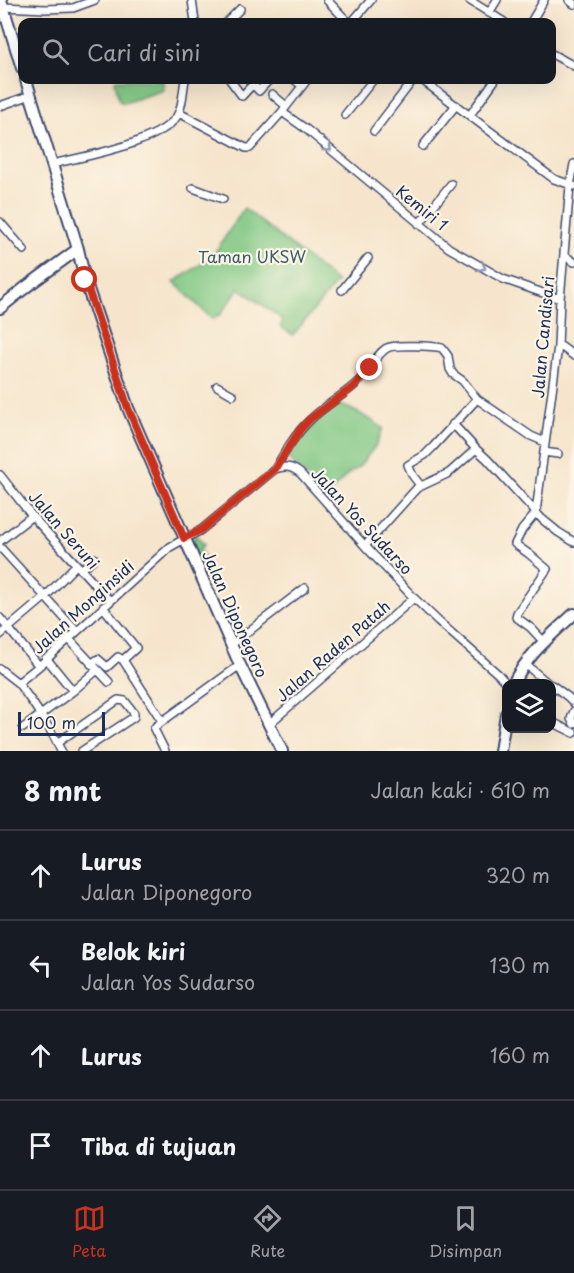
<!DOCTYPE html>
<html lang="id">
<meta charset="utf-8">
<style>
:root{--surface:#171b24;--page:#20242c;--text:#f1f3f6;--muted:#9ea1a6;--line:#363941;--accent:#c8321e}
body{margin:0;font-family:"Playpen Sans",sans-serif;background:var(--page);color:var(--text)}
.controls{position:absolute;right:18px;bottom:18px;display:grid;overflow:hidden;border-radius:12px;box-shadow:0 6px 24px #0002}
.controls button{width:54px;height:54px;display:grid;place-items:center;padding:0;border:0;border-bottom:2px solid var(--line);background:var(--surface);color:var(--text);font:30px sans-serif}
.scale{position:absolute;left:18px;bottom:15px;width:87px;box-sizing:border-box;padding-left:6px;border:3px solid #1b2f5e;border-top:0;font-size:16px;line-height:21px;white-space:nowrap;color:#1b2f5e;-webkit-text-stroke:4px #fcf5e5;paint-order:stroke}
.stop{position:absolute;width:18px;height:18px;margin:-14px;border:4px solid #c8321e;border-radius:50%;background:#fff}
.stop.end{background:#c8321e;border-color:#fff;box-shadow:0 2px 6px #0008}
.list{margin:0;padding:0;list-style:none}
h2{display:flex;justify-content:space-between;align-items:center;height:78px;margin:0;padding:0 24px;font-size:26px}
h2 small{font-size:20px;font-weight:400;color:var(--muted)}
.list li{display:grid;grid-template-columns:39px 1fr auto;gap:18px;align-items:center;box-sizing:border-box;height:90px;padding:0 24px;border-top:2px solid var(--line)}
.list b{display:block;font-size:22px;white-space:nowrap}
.list p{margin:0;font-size:20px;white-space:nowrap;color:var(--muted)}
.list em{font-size:20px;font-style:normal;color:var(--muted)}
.icon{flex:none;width:33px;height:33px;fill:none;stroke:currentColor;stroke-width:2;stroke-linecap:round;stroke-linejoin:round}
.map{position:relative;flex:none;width:574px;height:751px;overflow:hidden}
.search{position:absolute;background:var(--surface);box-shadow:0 6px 24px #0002;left:18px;right:18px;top:18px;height:66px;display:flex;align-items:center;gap:15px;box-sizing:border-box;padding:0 21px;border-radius:12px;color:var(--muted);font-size:22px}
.sheet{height:438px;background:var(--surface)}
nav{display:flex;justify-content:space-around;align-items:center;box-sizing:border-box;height:84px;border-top:2px solid var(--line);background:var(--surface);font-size:16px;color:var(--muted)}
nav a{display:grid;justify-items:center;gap:3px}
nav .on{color:var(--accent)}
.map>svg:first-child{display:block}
.green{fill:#7fc783;stroke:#4d7b70;stroke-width:1.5}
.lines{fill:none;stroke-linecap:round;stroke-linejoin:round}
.minor-casing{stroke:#3c4a6e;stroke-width:10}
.primary-casing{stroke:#3c4a6e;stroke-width:14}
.minor{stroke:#fff;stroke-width:7}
.primary{stroke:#fff;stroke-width:10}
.oneway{stroke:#8d97ae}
.route{stroke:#c8321e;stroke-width:8}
.labels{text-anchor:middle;stroke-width:4.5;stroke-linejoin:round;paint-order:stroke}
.street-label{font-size:16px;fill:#1b2f5e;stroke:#fcf5e5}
.park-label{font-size:16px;fill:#395d69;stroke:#fcf5e5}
</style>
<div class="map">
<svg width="574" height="751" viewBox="0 0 574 751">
<rect width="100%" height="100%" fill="#fcf5e5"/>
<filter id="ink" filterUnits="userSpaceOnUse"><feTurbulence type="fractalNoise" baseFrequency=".0167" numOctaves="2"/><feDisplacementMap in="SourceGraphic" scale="12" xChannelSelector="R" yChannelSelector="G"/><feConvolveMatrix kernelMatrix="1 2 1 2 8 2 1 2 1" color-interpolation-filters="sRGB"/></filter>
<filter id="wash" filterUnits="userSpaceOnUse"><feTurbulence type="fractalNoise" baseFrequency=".008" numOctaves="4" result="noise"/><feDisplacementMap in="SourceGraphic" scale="24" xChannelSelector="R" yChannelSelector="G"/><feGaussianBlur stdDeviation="1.35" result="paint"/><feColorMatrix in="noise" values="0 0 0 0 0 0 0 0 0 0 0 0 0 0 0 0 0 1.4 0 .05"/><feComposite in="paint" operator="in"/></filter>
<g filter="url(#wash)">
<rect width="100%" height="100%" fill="#f6e5cc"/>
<path class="green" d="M 116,80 L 163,80 L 164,90 L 124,103 L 119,101 L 115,82 Z
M 244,208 L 337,282 L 293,335 L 280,327 L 283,320 L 239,288 L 221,314 L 212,319 L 174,282 L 212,257 Z
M 338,404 C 355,410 369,418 383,428 L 376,445 L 359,467 L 347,475 L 327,496 L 287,457 L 308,428 L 323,414 Z
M 197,536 L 204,545 L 199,549 L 208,563 L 203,572 L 188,540 Z"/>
</g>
<g filter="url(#ink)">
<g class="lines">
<g class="minor-casing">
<path id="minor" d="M 192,0 L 195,22
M 327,0 L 348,22
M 469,0 L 504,22
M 569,0 L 574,4
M 3,7 L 45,9 L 73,8 L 95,0
M 489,13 L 497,0
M 227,22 L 240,9
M 352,22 L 371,0
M 531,22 L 544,0
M 552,54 L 574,66
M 230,80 L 242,96 L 253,84
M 249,80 L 259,91 L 269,80
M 295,80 L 302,86
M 422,80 L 554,179 L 574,186
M 272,94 L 286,106
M 0,106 L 31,95
M 282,112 L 306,129 L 449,248 L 503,279 L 560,299
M 179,113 L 246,148 L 250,148 L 282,112 L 307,80
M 345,115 L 373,80
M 470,115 L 495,80
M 374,131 L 413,80
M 423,146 L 456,105
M 52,164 C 81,157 168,142 179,112 C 183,102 183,90 185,80
M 193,188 L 223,199
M 0,222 L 24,250
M 419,224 L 451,184
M 564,255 L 574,262
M 342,290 L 368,258
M 558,346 L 562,347 L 574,356
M 217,386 L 233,395
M 453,424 L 476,449
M 544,452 L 558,454
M 275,469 C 285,452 295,434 310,420 C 325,405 345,395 360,380 C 369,371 377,353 387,348 C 393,344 434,346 442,348 L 448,356 L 450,369 L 453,374 L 463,381 L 477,399
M 0,475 L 32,516 L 110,601
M 420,485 L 413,476 L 408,465 L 425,455 L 433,447 L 477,399 L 531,436 L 545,442
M 536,512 L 558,346 L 560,299 L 570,186 L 574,164
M 536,513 L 522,530 L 515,544 L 529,554 L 547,569 L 517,613 L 516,617 L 531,628 L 544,642
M 0,541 L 32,516
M 365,546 L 417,488 L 449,473 L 476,449 L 487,459 L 542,519 L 558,532 L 574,542
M 0,547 L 76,631
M 81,570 L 94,558
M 0,618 L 39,666
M 0,635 L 45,597 L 76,565
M 68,638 L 109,682
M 232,644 L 305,588
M 46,658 L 73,691
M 123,660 L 162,721
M 91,664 L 98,659 L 107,667 L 118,657 L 123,660 L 136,648 L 103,607
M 525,664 L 549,684
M 0,669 L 18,683 L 39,666 L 170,547 L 201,530 L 275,469 C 286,465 293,467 301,474 L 365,546 L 414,598 L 438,621 L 498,674 L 507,684
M 18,683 C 34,704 50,726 61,751
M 552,685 L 568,697 L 574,703
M 574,711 L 571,719 L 574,724
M 552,722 L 574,733
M 269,724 L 414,598
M 23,728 L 73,691 L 97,670
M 57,743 L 118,700 L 125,701 L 134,713 L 134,717 L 82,751
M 165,751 L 154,729 L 156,726 L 240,665"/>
</g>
<g class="primary-casing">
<path id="primary" d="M 1,0 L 22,68
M 26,80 L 78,249 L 85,280 L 128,408 L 240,665 L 282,751
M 0,308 L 26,287 L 78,249
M 513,684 C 527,655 551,635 574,614
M 500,751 L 506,714"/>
</g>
<use href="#minor" class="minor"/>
<use href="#primary" class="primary"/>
</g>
<defs><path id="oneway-chevron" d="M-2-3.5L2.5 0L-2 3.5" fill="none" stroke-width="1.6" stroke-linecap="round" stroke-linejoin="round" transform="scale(1.5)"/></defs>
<g class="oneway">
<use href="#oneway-chevron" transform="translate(328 148) rotate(40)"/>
<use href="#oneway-chevron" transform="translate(482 267) rotate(30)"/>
</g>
</g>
<g class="lines" filter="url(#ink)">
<path class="route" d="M 85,280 L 128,408 L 184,538 L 201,530 L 275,469 L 300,430 L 309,420 L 353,387 L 370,368"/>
</g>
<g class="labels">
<g class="street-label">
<text transform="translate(422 208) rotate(39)" y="6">Kemiri 1</text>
<text transform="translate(543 337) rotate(-85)" y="6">Jalan Candisari</text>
<text transform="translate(362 521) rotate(47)" y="6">Jalan Yos Sudarso</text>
<text transform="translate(64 530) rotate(49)" y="6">Jalan Seruni</text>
<text transform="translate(83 607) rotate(-42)" y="6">Jalan Monginsidi</text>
<text transform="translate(235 614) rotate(66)" y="6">Jalan Diponegoro</text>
<text transform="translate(333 651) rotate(-41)" y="6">Jalan Raden Patah</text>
</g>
<g class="park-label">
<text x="252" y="263">Taman UKSW</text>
</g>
</g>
</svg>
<div class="controls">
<button><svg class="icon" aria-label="layers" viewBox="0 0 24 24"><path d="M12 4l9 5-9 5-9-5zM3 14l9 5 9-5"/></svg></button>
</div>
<div class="scale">100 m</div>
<div class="stop" style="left:85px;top:280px"></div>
<div class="stop end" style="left:370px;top:368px"></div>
<div class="search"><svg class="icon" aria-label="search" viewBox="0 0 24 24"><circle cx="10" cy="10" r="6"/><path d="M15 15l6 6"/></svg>Cari di sini</div>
</div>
<section class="sheet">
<h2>8 mnt<small>Jalan kaki · 610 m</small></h2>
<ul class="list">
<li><svg class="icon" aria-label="ahead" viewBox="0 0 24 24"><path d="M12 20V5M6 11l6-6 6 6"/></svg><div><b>Lurus</b><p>Jalan Diponegoro</p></div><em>320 m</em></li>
<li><svg class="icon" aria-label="left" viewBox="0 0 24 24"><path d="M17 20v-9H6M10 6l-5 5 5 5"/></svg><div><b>Belok kiri</b><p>Jalan Yos Sudarso</p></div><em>130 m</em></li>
<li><svg class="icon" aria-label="ahead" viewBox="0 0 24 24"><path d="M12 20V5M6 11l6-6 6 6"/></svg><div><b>Lurus</b></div><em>160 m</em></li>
<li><svg class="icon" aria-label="arrive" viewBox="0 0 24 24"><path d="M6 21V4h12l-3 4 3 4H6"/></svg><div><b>Tiba di tujuan</b></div></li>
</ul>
</section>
<nav>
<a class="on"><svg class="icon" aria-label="map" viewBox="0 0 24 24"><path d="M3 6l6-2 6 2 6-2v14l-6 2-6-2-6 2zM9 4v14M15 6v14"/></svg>Peta</a>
<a><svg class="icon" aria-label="directions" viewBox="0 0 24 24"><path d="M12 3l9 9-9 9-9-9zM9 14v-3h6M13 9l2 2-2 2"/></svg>Rute</a>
<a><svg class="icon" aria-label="saved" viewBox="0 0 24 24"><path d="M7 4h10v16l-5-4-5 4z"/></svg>Disimpan</a>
</nav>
